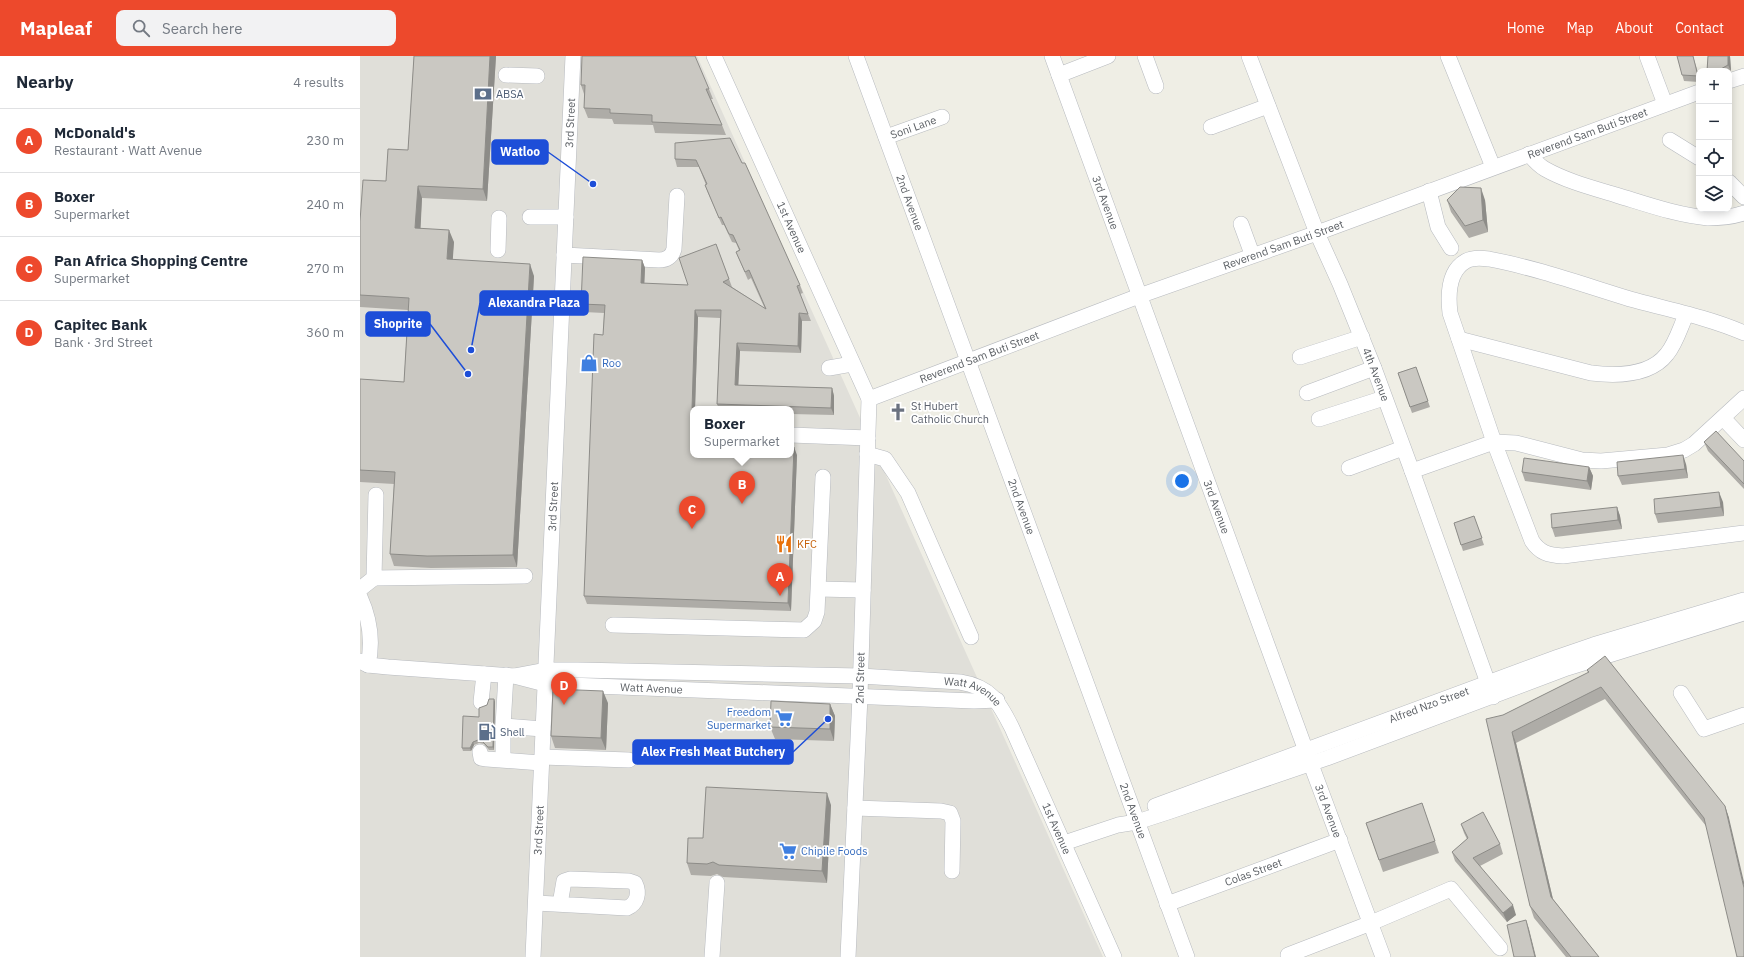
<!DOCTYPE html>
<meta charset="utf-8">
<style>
:root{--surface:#fff;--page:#f2f2f3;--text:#1f2937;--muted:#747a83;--line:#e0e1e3;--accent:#ed492c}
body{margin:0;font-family:"IBM Plex Sans",sans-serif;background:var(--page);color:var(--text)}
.controls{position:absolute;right:12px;top:12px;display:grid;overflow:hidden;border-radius:8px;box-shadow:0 2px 10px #0003}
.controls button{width:36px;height:36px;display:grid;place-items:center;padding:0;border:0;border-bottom:1px solid var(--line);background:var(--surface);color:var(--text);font:20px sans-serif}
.you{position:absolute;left:822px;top:425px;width:14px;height:14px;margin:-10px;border:3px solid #fff;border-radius:50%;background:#1a73e8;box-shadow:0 0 0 6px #1a73e833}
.badge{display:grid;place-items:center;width:26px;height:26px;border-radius:50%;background:var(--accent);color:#fff;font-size:13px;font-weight:700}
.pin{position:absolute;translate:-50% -33px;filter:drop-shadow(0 1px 2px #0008)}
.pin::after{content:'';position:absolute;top:21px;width:14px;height:12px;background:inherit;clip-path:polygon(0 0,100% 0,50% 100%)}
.popup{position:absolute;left:330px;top:350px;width:104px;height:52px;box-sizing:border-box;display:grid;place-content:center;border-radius:8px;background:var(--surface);filter:drop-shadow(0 1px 3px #0005);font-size:13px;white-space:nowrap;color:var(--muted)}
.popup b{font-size:15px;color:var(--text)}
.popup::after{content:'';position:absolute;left:50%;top:100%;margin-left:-8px;border:8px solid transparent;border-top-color:var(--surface)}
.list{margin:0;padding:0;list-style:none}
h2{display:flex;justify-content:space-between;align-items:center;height:52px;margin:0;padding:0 16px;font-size:17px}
h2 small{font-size:13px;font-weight:400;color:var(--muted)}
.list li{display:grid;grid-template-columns:26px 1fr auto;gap:12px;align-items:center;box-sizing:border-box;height:64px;padding:0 16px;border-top:1px solid var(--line)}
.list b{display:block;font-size:15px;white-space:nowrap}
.list p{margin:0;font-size:13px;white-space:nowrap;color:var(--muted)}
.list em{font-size:13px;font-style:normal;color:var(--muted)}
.icon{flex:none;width:22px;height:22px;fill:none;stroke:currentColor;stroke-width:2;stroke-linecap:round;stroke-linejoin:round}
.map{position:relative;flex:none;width:1384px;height:901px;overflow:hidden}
header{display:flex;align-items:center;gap:24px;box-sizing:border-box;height:56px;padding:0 20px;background:var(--accent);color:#fff}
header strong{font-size:19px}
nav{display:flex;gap:22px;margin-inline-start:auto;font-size:14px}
.search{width:280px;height:36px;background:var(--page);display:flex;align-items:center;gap:10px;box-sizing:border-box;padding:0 14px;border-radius:8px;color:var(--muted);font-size:15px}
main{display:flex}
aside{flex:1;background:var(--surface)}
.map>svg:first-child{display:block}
.industrial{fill:#e0dfd9;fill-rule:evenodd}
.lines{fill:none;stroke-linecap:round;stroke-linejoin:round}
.minor-casing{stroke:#b7babf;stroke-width:16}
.minor{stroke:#fff;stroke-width:15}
.wall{fill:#aeaca7}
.shaded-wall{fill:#8d8c88}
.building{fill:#cac8c2;stroke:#8d8c88}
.labels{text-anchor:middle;stroke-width:3.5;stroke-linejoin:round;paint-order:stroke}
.service-label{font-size:11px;fill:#4e5e75;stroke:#fff;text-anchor:start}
.street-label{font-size:11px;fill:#5c6065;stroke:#fff}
.shop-label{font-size:11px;fill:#366cbe;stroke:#fff;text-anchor:start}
.worship-label{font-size:11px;fill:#5b616d;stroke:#fff;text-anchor:start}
.food-label{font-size:11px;fill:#c56008;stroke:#fff;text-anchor:start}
.leader{fill:none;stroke:#1d4ed8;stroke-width:1.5}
.callout-dot{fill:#1d4ed8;stroke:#fff;stroke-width:1.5}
.callout{fill:#1d4ed8;stroke:#1d4ed8;stroke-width:1.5}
.callout-label{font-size:12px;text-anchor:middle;font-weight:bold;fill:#fff}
</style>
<header>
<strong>Mapleaf</strong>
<div class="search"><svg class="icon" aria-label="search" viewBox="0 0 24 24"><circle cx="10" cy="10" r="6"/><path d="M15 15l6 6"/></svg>Search here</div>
<nav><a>Home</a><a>Map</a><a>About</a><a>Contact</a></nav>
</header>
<main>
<aside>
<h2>Nearby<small>4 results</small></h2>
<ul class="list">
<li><span class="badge">A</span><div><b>McDonald's</b><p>Restaurant · Watt Avenue</p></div><em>230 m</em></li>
<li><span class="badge">B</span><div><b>Boxer</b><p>Supermarket</p></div><em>240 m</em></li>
<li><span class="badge">C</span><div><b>Pan Africa Shopping Centre</b><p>Supermarket</p></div><em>270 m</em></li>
<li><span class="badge">D</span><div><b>Capitec Bank</b><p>Bank · 3rd Street</p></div><em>360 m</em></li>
</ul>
</aside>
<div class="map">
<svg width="1384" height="901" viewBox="0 0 1384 901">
<rect width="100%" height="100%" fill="#efeee5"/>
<path class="industrial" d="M 0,0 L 337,0 L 743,901 L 0,901 ZM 333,353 L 431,353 L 431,399 L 333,399 Z"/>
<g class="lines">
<g class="minor-casing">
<g id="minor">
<path id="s1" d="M 354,0 L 509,343 L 500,640 L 488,901"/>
<path id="s2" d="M 496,0 L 827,901"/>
<path id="s3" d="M 692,0 L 946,695 L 1023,901"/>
<path d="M 785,0 L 796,30"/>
<path id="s4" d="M 889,0 L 957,177 L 980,228 L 1014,312 L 1052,415 L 1133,641"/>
<path d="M 1088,0 L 1133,111"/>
<path d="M 1287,0 L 1305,48"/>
<path d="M 146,19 L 177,20"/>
<path d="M 699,19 L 748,0"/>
<path d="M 1369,25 L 1384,20"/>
<path d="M 851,71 L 908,50"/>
<path id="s5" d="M 526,81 L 582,61"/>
<path d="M 1310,84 L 1339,102"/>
<path d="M 1169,98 C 1174,104 1178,109 1185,113 C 1206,125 1233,132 1256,139 C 1286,148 1316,159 1348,162 C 1360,162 1372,161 1384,157"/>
<path d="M 1369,126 L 1384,141"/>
<path d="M 1069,135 L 1078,171 L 1091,192"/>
<path d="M 170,161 L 206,161"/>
<path d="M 881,168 L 892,198"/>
<path d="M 138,194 L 139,162"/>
<path d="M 204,199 L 299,204 C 306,204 312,201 314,193 L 317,140"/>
<path d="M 1384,277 C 1350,262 1307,253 1270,243 C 1224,229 1177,212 1129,203 C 1122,202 1113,201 1106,205 C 1088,215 1088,240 1090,257 L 1134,386 L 1172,485 C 1180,497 1188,499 1203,500 L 1384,477"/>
<path d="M 1099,283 L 1231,317 C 1256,320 1290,320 1307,298 C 1316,287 1320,272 1326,259"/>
<path d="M 940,301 L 1002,281"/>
<path d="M 469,312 L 492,308"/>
<path d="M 947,337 L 1014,312"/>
<path id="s6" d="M 509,343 L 779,240 L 957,177 L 1339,36"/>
<path d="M 1363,362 L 1384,384"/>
<path d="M 959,363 L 1024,342"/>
<path d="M 431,379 L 508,382"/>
<path d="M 507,398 L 525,403 L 548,437 L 611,581"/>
<path d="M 989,412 L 1043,392"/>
<path d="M 1052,415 L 1134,386 L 1156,387 L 1222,404 L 1241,405 L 1308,399 L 1324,394 L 1334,388 L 1384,342"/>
<path d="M 14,522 L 165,520"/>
<path d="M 0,533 L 14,522 L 16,439"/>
<path d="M 459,533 L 503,534"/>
<path d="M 0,541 C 10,563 13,586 8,609"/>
<path d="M 253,569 L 444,574 L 454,565 L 457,556 L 463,421"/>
<path id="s7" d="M 0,605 L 8,609 L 28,611 L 154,620 L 185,628 L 614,645 L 637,644"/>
<path id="s8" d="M 154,620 L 186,614 L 218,614 L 500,620 L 600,626 C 631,631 639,646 652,672 L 754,901"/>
<path d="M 1321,637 L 1344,673 L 1384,659"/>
<path d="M 121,646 L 124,618"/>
<path d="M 143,670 L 183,673"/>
<path d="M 120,696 L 121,702 L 127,703 L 181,707"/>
<path d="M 182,701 L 269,704"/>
<path d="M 143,703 L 143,670 L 146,619"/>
<path id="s9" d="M 795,750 L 1198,601 L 1233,589 L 1384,544"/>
<path d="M 495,752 L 581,755 L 590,757 L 593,765 L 592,815"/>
<path d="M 704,787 L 758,769 L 777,766 L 808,756 L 967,702 L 1207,612 L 1384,557"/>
<path d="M 176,847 L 267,852 C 277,848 280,837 275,827 L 269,825 L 210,823 L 204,825 L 200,848"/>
<path id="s10" d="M 807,848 L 980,784"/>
<path d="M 928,899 L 1011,867 L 1091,833 L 1140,892"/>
<path id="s11" d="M 173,901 L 213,0"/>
<path d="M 352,901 L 357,827"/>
</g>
</g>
<use href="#minor" class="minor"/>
</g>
<path class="wall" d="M 54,0 L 136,0 L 127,145 L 62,142 L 60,172 L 94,186 L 92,204 L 174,220 L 157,511 L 71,512 L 34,510 L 30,498 L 34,428 L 0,426 L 0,323 L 44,326 L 48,254 L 0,251 L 0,165 L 26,125 L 48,94 Z
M 1317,0 L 1333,0 L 1339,20 L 1339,26 L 1324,25 Z
M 1348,0 L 1370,0 L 1371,15 L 1369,16 L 1369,15 L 1347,15 Z
M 221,29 L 349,33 L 353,43 L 351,43 L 362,69 L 366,79 L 295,77 L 293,69 L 254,68 L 252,63 L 228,62 L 224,52 L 224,38 Z
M 315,87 L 382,107 L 440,229 L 443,237 L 440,238 L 451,265 L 442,265 L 441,297 L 380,295 L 378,329 L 472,332 L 474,340 L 474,359 L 431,358 L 431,353 L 359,353 L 357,348 L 360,262 L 338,261 L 335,353 L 333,353 L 333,399 L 437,399 L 431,555 L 227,548 L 224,540 L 243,279 L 244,257 L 224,256 L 221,248 L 282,204 L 285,212 L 284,228 L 328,229 L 356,188 L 372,231 L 405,253 L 391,222 L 388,224 L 376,196 L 379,194 L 376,187 L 372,186 L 364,169 L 362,169 L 348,137 L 345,129 L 346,129 L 339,111 L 317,111 L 315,103 Z
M 1087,144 L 1125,144 L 1128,176 L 1109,182 L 1091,156 Z
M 1056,311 L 1070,351 L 1052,357 L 1038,317 Z
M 1344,386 L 1384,405 L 1384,433 L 1348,395 Z
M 1326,408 L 1328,422 L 1262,429 L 1258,420 Z
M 1229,411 L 1233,420 L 1231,434 L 1165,425 L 1162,416 Z
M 1363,446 L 1364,460 L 1298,467 L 1295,458 Z
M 1257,451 L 1260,460 L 1262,473 L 1195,481 L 1192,472 Z
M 1114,460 L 1124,489 L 1103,495 L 1094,467 Z
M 1227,614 L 1365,750 L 1369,762 L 1346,770 L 1245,643 L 1156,687 L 1193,843 L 1239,901 L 1206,901 L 1174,862 L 1170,850 L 1143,659 L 1228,617 Z
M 134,643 L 135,646 L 134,694 L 129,694 L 124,688 L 119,687 L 114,689 L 111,695 L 103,695 L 102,692 L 119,661 L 127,649 Z
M 248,647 L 246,694 L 195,692 L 191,680 Z
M 470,648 L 475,660 L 474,685 L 415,683 L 410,671 Z
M 1062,747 L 1079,797 L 1023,816 L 1006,767 Z
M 471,749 L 467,827 L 363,821 L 357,818 L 351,820 L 331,819 L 327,807 L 343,782 Z
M 1101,768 L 1140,788 L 1143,798 L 1120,810 L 1156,859 L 1147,866 L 1095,805 L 1092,796 L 1107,783 L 1104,777 Z"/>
<path class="shaded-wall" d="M 130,0 L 136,0 L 127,145 L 123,133 Z
M 1368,0 L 1370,0 L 1371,15 L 1368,9 Z
M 58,130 L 62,142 L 60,184 L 55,172 Z
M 1121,132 L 1125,144 L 1128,176 L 1123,164 Z
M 89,174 L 94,186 L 92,215 L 87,203 Z
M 282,204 L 285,212 L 284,235 L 281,227 Z
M 170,208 L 174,220 L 157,511 L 153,499 Z
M 335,254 L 338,261 L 335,353 L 333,353 L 333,394 L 331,387 Z
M 439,257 L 442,265 L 441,297 L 438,290 Z
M 377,287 L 380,295 L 378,336 L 375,329 Z
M 472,332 L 474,340 L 474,359 L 471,352 Z
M 434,391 L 437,399 L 431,555 L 428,547 Z
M 1323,399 L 1326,408 L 1328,422 L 1325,413 Z
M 1229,411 L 1233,420 L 1231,434 L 1227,425 Z
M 1359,436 L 1363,446 L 1364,460 L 1361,451 Z
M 1257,451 L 1260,460 L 1262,473 L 1258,464 Z
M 243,635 L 248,647 L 246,694 L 241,682 Z
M 134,643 L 135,646 L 134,694 L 133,691 Z
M 470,648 L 475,660 L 474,685 L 470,673 Z
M 1152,676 L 1156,687 L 1195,852 L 1191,841 Z
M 113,686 L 114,689 L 111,695 L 110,692 Z
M 467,737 L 471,749 L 467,827 L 462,815 Z
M 1365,750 L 1369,762 L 1384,826 L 1384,832 Z
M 1153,849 L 1156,859 L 1147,866 L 1143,857 Z
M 1166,864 L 1169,873 L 1176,901 L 1175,901 Z"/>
<path class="building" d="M 54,0 L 130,0 L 123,133 L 58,130 L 55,172 L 89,174 L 87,203 L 170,208 L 153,499 L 67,500 L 30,498 L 35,416 L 0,414 L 0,323 L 44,326 L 49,242 L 0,239 L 0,165 L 3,124 L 26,125 L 28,93 L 48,94 Z
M 222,0 L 335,0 L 349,33 L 346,33 L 362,69 L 292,66 L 292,59 L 250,57 L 250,53 L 224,52 L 225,29 L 221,29 Z
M 1317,0 L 1333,0 L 1338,20 L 1322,19 Z
M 1348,0 L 1368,0 L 1368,9 L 1359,14 L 1347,15 Z
M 370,82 L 382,107 L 385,107 L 440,229 L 437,230 L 448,258 L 439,257 L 438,290 L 377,287 L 375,329 L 472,332 L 471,352 L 357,348 L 361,254 L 335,254 L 331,387 L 333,387 L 333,399 L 431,399 L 431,391 L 434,391 L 428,547 L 224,540 L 234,278 L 243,279 L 245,249 L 221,248 L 223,201 L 282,204 L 281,227 L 328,229 L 319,202 L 356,188 L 369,223 L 363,226 L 406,253 L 389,214 L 385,216 L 376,196 L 380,194 L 373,179 L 369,178 L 361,161 L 359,162 L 345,129 L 347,128 L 336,104 L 315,103 L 315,87 Z
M 1100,131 L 1121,132 L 1123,164 L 1105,170 L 1087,144 Z
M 1056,311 L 1068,345 L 1050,351 L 1038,317 Z
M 1356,375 L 1384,405 L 1384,428 L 1344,386 Z
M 1323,399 L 1325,413 L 1258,420 L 1257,406 Z
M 1164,402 L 1229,411 L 1227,425 L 1162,416 Z
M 1359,436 L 1361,451 L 1295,458 L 1294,443 Z
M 1257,451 L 1258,464 L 1192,472 L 1191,458 Z
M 1114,460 L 1122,482 L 1101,489 L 1094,467 Z
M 1245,600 L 1365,750 L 1384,832 L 1384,901 L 1377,901 L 1344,762 L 1241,631 L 1152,676 L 1191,841 L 1239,901 L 1211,901 L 1170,850 L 1126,663 L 1143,659 L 1229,616 L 1227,614 Z
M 193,633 L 243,635 L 241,682 L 191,680 Z
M 129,643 L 134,643 L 133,691 L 128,691 L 122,685 L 118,684 L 113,686 L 110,692 L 102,692 L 103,660 L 119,661 L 119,652 L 127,649 Z
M 411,645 L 470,648 L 470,673 L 410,671 Z
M 346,731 L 467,737 L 462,815 L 359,809 L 353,806 L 347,808 L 327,807 L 328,782 L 343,782 Z
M 1062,747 L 1075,785 L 1019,804 L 1006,767 Z
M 1123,756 L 1140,788 L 1113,802 L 1153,849 L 1143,857 L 1092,796 L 1108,782 L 1101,768 Z
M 1166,864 L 1175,901 L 1154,901 L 1147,869 Z"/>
<defs>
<g id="bank-bare" transform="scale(1.38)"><path d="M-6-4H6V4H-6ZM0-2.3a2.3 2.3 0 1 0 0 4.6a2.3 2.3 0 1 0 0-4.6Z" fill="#5c6f8a" stroke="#fff" stroke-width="2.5" paint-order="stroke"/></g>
<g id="shop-bare" transform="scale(1.38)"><path d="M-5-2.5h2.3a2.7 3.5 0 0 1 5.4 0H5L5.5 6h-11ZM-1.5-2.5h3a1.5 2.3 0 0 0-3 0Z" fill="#3f7fe0" stroke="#fff" stroke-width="2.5" paint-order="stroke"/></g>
<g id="church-bare" transform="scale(1.38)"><path d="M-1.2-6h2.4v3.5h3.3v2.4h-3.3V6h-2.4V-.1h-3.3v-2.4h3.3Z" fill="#6b7280" stroke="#fff" stroke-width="2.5" paint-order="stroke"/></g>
<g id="restaurant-bare" transform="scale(1.38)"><path d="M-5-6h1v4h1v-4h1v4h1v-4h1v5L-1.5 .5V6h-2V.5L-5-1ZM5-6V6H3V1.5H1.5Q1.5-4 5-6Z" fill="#e8710a" stroke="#fff" stroke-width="2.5" paint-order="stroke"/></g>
<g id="supermarket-bare" transform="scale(1.38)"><path d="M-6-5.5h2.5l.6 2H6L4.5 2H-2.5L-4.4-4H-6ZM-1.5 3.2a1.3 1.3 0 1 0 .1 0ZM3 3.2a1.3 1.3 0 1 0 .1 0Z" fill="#3f7fe0" stroke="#fff" stroke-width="2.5" paint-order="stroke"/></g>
<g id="fuel-bare" transform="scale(1.38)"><path d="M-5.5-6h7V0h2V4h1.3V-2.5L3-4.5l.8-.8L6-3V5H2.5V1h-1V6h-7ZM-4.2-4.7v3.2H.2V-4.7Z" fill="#5c6f8a" stroke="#fff" stroke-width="2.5" paint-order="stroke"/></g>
</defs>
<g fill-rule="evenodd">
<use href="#bank-bare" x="123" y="38"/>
<use href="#shop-bare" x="229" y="307"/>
<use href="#church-bare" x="538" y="356"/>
<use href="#restaurant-bare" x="424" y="488"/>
<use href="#supermarket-bare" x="424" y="662"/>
<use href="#fuel-bare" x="127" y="676"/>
<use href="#supermarket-bare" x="428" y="795"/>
</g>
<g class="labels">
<g class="service-label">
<text x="136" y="42">ABSA</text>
<text x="140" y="680">Shell</text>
</g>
<g class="street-label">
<text dy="4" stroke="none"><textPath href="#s11" startOffset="835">3rd Street</textPath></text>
<text dy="4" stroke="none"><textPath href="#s5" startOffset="29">Soni Lane</textPath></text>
<text dy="4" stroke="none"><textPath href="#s6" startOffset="766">Reverend Sam Buti Street</textPath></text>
<text dy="4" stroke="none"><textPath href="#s2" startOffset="156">2nd Avenue</textPath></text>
<text dy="4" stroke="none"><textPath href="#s3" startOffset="156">3rd Avenue</textPath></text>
<text dy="4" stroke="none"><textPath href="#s1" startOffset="188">1st Avenue</textPath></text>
<text dy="4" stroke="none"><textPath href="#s6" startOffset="442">Reverend Sam Buti Street</textPath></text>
<text dy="4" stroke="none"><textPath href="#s6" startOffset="118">Reverend Sam Buti Street</textPath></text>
<text dy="4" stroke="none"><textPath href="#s4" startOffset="343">4th Avenue</textPath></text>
<text dy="4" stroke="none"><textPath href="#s11" startOffset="451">3rd Street</textPath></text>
<text dy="4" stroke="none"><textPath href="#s2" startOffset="480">2nd Avenue</textPath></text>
<text dy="4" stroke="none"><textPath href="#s3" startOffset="480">3rd Avenue</textPath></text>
<text transform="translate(500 622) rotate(-89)" y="4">2nd Street</text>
<text dy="4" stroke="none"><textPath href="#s7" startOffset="294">Watt Avenue</textPath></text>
<text dy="4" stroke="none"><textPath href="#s8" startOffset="462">Watt Avenue</textPath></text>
<text dy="4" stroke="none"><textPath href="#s9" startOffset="292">Alfred Nzo Street</textPath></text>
<text dy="4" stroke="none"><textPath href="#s2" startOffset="804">2nd Avenue</textPath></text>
<text dy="4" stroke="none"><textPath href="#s3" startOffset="804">3rd Avenue</textPath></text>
<text dy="4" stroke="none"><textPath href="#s8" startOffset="630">1st Avenue</textPath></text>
<text dy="4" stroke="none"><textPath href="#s11" startOffset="127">3rd Street</textPath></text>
<text dy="4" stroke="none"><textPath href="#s10" startOffset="92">Colas Street</textPath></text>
</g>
<g class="shop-label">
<text x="242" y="311">Roo</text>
<text x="411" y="660" text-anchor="end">Freedom<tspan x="411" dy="13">Supermarket</tspan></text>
<text x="441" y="799">Chipile Foods</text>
</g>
<g class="worship-label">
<text x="551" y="354">St Hubert<tspan x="551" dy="13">Catholic Church</tspan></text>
</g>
<g class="food-label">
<text x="437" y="492">KFC</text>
</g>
</g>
<path class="leader" d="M233 128L188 96M111 294L120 247M108 318L70 268M468 663L433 696"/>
<g class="callout-dot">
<circle cx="233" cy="128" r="4"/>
<circle cx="111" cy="294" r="4"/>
<circle cx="108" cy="318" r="4"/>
<circle cx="468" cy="663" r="4"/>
</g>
<g class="callout">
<rect x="132" y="84" width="56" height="24" rx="4"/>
<rect x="120" y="235" width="108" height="24" rx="4"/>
<rect x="6" y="256" width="64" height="24" rx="4"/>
<rect x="273" y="684" width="160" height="24" rx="4"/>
</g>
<g class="callout-label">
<text x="160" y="100">Watloo</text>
<text x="174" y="251">Alexandra Plaza</text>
<text x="38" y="272">Shoprite</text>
<text x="353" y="700">Alex Fresh Meat Butchery</text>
</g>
</svg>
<div class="controls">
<button>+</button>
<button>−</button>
<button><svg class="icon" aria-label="locate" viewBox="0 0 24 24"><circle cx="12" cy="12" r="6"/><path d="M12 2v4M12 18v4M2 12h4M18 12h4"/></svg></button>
<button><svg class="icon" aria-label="layers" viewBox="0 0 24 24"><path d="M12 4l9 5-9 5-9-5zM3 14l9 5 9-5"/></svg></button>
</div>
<div class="you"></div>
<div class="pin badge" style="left:420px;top:540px">A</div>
<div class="pin badge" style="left:382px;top:448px">B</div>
<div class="popup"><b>Boxer</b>Supermarket</div>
<div class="pin badge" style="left:332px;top:473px">C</div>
<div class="pin badge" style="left:204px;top:649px">D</div>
</div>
</main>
